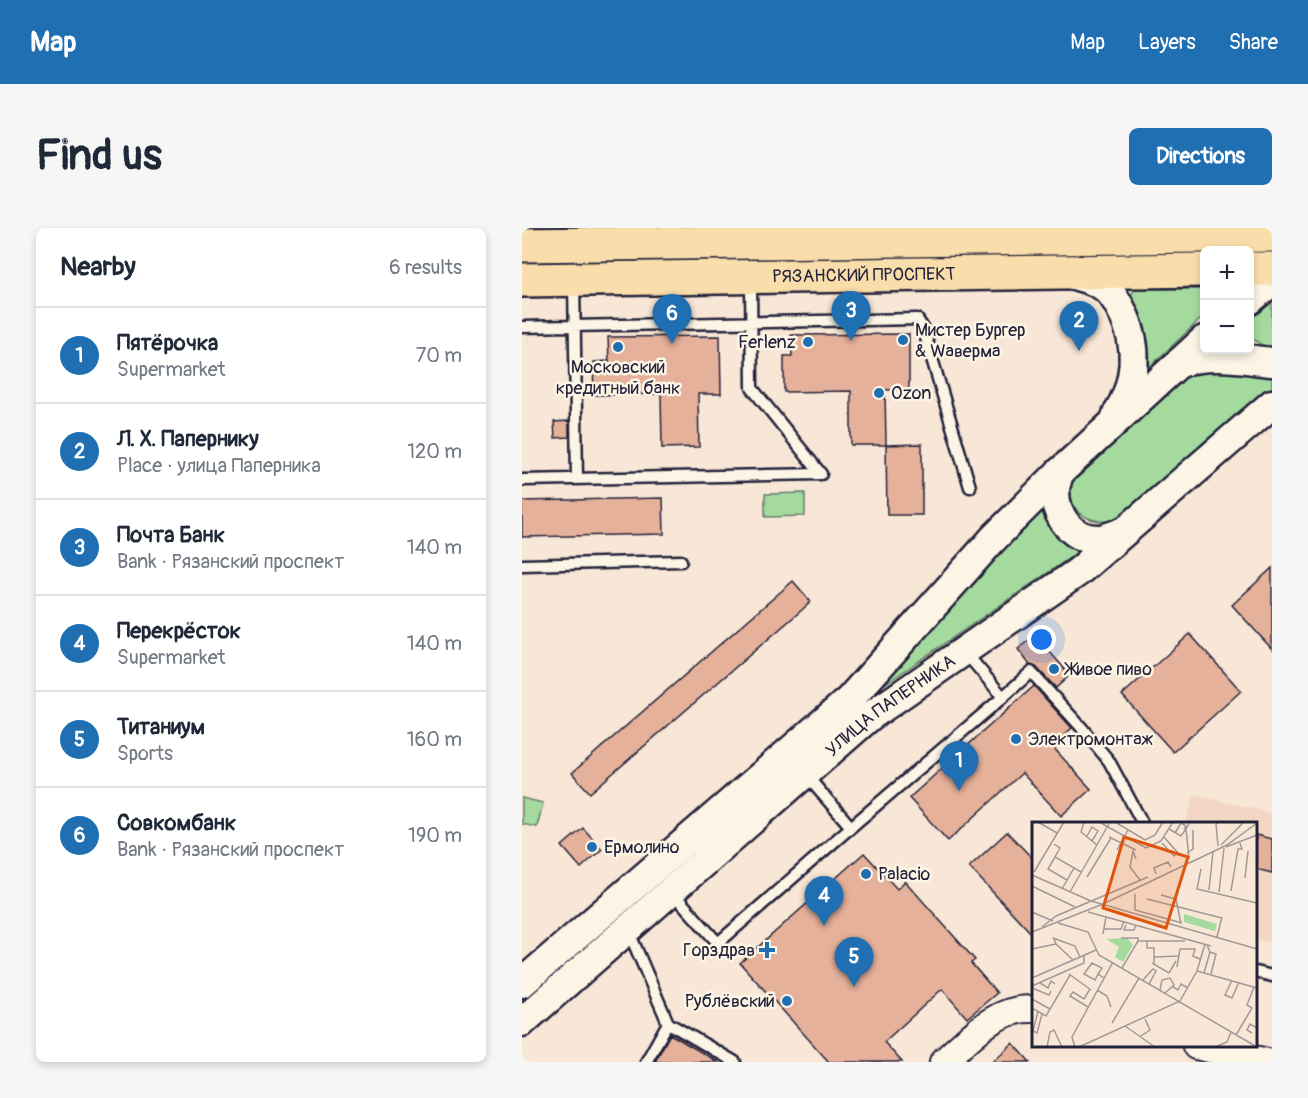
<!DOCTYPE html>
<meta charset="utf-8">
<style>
:root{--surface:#fff;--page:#f6f6f7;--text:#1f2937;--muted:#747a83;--line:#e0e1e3;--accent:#1f6fb2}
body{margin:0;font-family:Pangolin,sans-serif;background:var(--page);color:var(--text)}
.controls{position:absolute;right:18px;top:18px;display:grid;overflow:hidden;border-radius:9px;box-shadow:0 3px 9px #0003}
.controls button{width:54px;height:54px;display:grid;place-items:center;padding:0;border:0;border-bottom:2px solid var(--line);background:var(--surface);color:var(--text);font:30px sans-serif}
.you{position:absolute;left:520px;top:412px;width:21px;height:21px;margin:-15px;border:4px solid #fff;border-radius:50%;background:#1a73e8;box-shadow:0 0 0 9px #1a73e833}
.badge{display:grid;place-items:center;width:39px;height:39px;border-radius:50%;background:var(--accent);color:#fff;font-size:20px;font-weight:700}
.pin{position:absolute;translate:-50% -50px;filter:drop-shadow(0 2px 3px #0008)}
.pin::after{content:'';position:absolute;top:32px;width:21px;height:18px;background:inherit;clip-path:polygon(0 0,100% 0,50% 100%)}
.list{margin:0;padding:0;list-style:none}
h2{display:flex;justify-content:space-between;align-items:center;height:78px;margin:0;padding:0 24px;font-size:26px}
h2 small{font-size:20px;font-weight:400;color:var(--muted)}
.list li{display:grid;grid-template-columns:39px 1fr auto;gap:18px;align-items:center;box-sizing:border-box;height:96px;padding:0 24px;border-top:2px solid var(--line)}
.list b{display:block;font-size:22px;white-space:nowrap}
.list p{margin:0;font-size:20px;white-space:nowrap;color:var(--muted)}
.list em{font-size:20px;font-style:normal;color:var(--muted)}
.map{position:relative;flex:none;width:750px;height:834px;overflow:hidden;border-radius:9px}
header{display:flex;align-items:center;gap:36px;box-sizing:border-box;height:84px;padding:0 30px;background:var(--accent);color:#fff}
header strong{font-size:28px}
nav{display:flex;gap:33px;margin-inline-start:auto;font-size:21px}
.intro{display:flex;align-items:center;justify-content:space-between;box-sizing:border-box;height:144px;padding:0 36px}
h1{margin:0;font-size:42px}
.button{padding:15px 27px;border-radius:9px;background:var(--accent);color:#fff;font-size:21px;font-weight:700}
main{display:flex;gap:36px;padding:0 36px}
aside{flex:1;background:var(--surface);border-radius:9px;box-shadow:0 3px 9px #0003}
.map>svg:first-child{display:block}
.built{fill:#f3d7c4}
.green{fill:#a4da9e;stroke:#637e6c;stroke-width:1.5}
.building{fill:#e6b19a;stroke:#22223b;stroke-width:1.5}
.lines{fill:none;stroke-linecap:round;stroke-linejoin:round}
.service-casing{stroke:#22223b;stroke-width:15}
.tertiary-casing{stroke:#22223b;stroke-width:30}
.secondary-casing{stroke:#22223b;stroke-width:33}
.primary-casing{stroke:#22223b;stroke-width:38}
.service{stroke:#fcf5e5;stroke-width:10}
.tertiary{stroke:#fcf5e5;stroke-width:26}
.secondary{stroke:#fcf5e5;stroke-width:28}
.primary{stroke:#f9deab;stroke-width:33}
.poi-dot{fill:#1f6fb2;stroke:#fcf5e5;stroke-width:2}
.labels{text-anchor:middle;stroke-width:5;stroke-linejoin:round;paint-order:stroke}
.street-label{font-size:18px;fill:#22223b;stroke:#fcf5e5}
.poi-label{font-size:18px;fill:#22223b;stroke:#fcf5e5;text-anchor:start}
.inset-road{fill:none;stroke:#a29898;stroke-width:1.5}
.view{fill:#de560e;fill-opacity:0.15;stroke:#de560e;stroke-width:3}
.inset-edge{fill:none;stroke:#22223b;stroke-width:3}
</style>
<header>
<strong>Map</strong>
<nav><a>Map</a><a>Layers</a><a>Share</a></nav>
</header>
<div class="intro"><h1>Find us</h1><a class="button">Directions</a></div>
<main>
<aside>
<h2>Nearby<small>6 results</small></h2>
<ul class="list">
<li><span class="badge">1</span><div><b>Пятёрочка</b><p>Supermarket</p></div><em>70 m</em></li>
<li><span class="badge">2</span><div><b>Л. Х. Папернику</b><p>Place · улица Паперника</p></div><em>120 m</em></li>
<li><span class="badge">3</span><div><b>Почта Банк</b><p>Bank · Рязанский проспект</p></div><em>140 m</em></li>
<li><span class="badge">4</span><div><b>Перекрёсток</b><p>Supermarket</p></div><em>140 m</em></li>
<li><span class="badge">5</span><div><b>Титаниум</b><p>Sports</p></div><em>160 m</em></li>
<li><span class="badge">6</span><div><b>Совкомбанк</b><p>Bank · Рязанский проспект</p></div><em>190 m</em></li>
</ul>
</aside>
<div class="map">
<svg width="750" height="834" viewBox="0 0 750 834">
<rect width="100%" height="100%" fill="#f8e7d6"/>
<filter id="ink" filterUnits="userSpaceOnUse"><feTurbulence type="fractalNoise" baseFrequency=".0167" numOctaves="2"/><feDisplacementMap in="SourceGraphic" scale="12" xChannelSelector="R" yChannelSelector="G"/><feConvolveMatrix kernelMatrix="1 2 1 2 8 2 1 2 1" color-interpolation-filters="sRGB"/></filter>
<g filter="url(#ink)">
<path class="built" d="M 672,566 L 750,585 L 750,715 L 734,711 L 734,596 L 664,596 Z"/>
<path class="green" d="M 612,61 L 682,61 L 682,88 L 624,142 L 610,66 Z
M 750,66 L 750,119 L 740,117 L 728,109 L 728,86 Z
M 667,138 L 750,141 L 750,159 L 599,291 C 564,300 538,280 553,244 Z
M 283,265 L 283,288 L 243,289 L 243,266 Z
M 523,271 L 563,319 L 347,467 Z
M 0,570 L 21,575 L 15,599 L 0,596 Z"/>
<path class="building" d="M 387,106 L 387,161 L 363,162 L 364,217 L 329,217 L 329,163 L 262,164 L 262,128 L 270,128 L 269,107 Z
M 198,108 L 199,166 L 176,166 L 177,219 L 140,220 L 139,166 L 72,167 L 71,134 L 87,133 L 86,109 Z
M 47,193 L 47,209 L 33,210 L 32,194 Z
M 400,216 L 400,287 L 365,287 L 364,217 Z
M 141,270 L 142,306 L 0,309 L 0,273 Z
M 750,340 L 750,421 L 710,377 Z
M 271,353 L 289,374 L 68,565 L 50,545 Z
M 668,406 L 719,463 L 651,524 L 600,467 Z
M 513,407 L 548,447 L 534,460 L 514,439 L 508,437 L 496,421 Z
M 512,458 L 550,500 L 530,518 L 569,561 L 539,588 L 500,545 L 426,613 L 387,570 Z
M 61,600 L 80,621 L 59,640 L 40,618 Z
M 485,604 L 512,632 L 512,708 L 447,639 Z
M 734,607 L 750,611 L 750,645 L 734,641 Z
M 342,625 L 375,661 L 383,653 L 453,732 L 449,735 L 475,765 L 445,790 L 420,761 L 362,814 L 380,834 L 307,834 L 218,735 Z
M 148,806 L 196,834 L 133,834 Z
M 491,815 L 508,834 L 470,834 Z"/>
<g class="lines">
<g class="service-casing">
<path id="service" d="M 229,52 L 230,160 L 299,246
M 52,54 L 55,251
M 0,99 L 395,91 L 401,100 L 448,259
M 0,252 L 299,246
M 0,337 L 159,333
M 442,423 L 481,469 L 509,444 L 559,499 L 587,533 L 621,596
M 329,599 L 481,469
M 150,664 L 196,715 L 329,599 L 283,546
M 107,704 L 146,795
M 734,744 L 750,748
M 124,834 L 146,795 L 213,834"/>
</g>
<g class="tertiary-casing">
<path id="tertiary" d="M 674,818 L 745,834
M 421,834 C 448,810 473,779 512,781"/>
</g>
<g class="secondary-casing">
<g id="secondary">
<path d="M 548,46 C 561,50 575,52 586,62 C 592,68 597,77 601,85 C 617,119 615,154 595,186"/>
<path d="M 728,72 L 750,53"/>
<path d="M 657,135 C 688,124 718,131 750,134"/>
<path d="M 537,245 C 536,250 533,257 533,263 C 533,289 551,313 579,311 C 586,310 594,306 601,304"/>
<path d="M 0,755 L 327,472 L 471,311 L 537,245 L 682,112"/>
<path id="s1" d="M 0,794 L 347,489 L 556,344 L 750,176"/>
</g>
</g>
<g class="primary-casing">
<g id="primary">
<path d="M 0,17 L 750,7"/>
<path d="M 728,41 L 750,41"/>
<path id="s2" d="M 0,52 L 682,42"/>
</g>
</g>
<use href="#service" class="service"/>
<use href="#tertiary" class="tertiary"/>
<use href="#secondary" class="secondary"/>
<use href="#primary" class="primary"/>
</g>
</g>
<g class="poi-dot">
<circle cx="381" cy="112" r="6"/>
<circle cx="286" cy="114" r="6"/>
<circle cx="96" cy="119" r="6"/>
<circle cx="357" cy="165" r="6"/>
<circle cx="532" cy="441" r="6"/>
<circle cx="494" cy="511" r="6"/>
<circle cx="70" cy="619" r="6"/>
<circle cx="344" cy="646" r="6"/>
<path d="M242 713h6v6h6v6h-6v6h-6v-6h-6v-6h6z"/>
<circle cx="265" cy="773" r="6"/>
</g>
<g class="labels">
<g class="street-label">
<text dy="6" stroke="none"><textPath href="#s2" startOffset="342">РЯЗАНСКИЙ ПРОСПЕКТ</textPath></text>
<text dy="6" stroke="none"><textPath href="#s1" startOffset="486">УЛИЦА ПАПЕРНИКА</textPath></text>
</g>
<g class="poi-label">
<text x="393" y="108">Мистер Бургер<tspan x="393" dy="21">&amp; Wаверма</tspan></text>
<text x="274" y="120" text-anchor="end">Ferlenz</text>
<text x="96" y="145" text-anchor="middle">Московский<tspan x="96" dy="21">кредитный банк</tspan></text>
<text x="369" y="171">Ozon</text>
<text x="544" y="447">Живое пиво</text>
<text x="506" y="517">Электромонтаж</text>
<text x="82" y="625">Ермолино</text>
<text x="356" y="652">Palacio</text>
<text x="233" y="728" text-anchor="end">Горздрав</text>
<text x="253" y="779" text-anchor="end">Рублёвский</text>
</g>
</g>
<g transform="translate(510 594)">
<rect width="225" height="225" fill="#f8e7d6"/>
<path d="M 152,92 L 185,102 L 183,109 L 152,100 ZM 95,116 L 101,123 L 91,140 L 83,135 L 87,125 L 74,117 Z" fill="#a4da9e"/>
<path class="inset-road" d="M 6,0 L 25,11M 52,0 L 49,10 L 65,23M 67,0 L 114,26 L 129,19 L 141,0M 83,0 L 113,18 L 123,13 L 131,0M 137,7 L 149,14 L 154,7M 143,11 L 149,1 L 154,4 L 152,7M 55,14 L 60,5 L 66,9 L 60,19M 77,15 L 104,28M 130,21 L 142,34 L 146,31 L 132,15M 22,22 L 28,26 L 23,35 L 49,50M 189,23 L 212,0M 186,24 L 184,2 L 187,0M 194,25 L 225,13M 85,28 L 96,8M 155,31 L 161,27 L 161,8M 23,35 L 16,47 L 35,58M 104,37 L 101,29 L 98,45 L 108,58M 157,37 L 154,7 L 158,0M 169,47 L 165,67 L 225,81M 2,50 L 32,0M 124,52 L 122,46 L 136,40 L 139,45M 0,53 L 59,79 L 225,127M 55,55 L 79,16M 213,56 L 216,29M 0,64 L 43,85M 30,67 L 42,46M 177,68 L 181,30M 199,69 L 206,27 L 210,27 L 208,21M 38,70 L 78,0M 187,70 L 192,26M 103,72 L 103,88 L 150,101M 129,73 L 144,77 L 149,102M 115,77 L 190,96M 0,90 L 21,99M 56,90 L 179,124M 26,101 L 56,110 L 67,133 L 225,225M 94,103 L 92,108 L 102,108 L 104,103M 10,105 L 24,94 L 116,55M 71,107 L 89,107 L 92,99M 0,110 L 71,82 L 195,23 L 225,1M 71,112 L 74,94M 185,115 L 190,95M 21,116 L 43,124 L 48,135M 89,116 L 106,116 L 106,119M 115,119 L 115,126 L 122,126 L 122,141M 24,122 L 41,138M 0,127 L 24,122 L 21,115M 178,130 L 184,132 L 179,152M 122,135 L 147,134M 120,141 L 137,151 L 144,139M 145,145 L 148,127 L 163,127 L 161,134 L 168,137M 90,146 L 106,119 L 153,119M 165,149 L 225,166M 172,151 L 178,130 L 175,123M 37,152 L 59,168M 66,152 L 63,158 L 52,152 L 60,141 L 70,146 L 66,152 L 72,156M 0,156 L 64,128M 111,158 L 121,147 L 124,149 L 117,162M 200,158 L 193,173 L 200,176 L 207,160M 8,161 L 16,166 L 19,159 L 23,162M 0,164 L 52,141 L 52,133M 141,165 L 146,168 L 149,162 L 156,166M 0,166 L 17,173 L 19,169M 65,168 L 75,174 L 79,185M 128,168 L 130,158 L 138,156 L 142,163 L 133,171M 0,177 L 18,187M 56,185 L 38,174 L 41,170 L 52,177 L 58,167M 0,186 L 14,194 L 38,153M 6,189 L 1,209 L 5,211 L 10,192M 80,201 L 107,156M 93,204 L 123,225M 220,211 L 215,208 L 218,202 L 225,206M 204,213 L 220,186 L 215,183 L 222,165M 109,214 L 118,208 L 113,197M 15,225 L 18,210 L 22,208 L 30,225M 43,225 L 40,215 L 81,140M 47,225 L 148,179 L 165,149 L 173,122M 183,225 L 195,220 L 199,210"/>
<path class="view" d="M 92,15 L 156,35 L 134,106 L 71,86 Z"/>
<rect width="225" height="225" class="inset-edge"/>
</g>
</svg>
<div class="controls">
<button>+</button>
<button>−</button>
</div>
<div class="you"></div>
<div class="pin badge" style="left:437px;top:563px">1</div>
<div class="pin badge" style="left:557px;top:123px">2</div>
<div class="pin badge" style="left:329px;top:113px">3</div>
<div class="pin badge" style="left:302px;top:698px">4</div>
<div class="pin badge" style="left:332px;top:759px">5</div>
<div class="pin badge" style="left:150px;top:116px">6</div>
</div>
</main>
